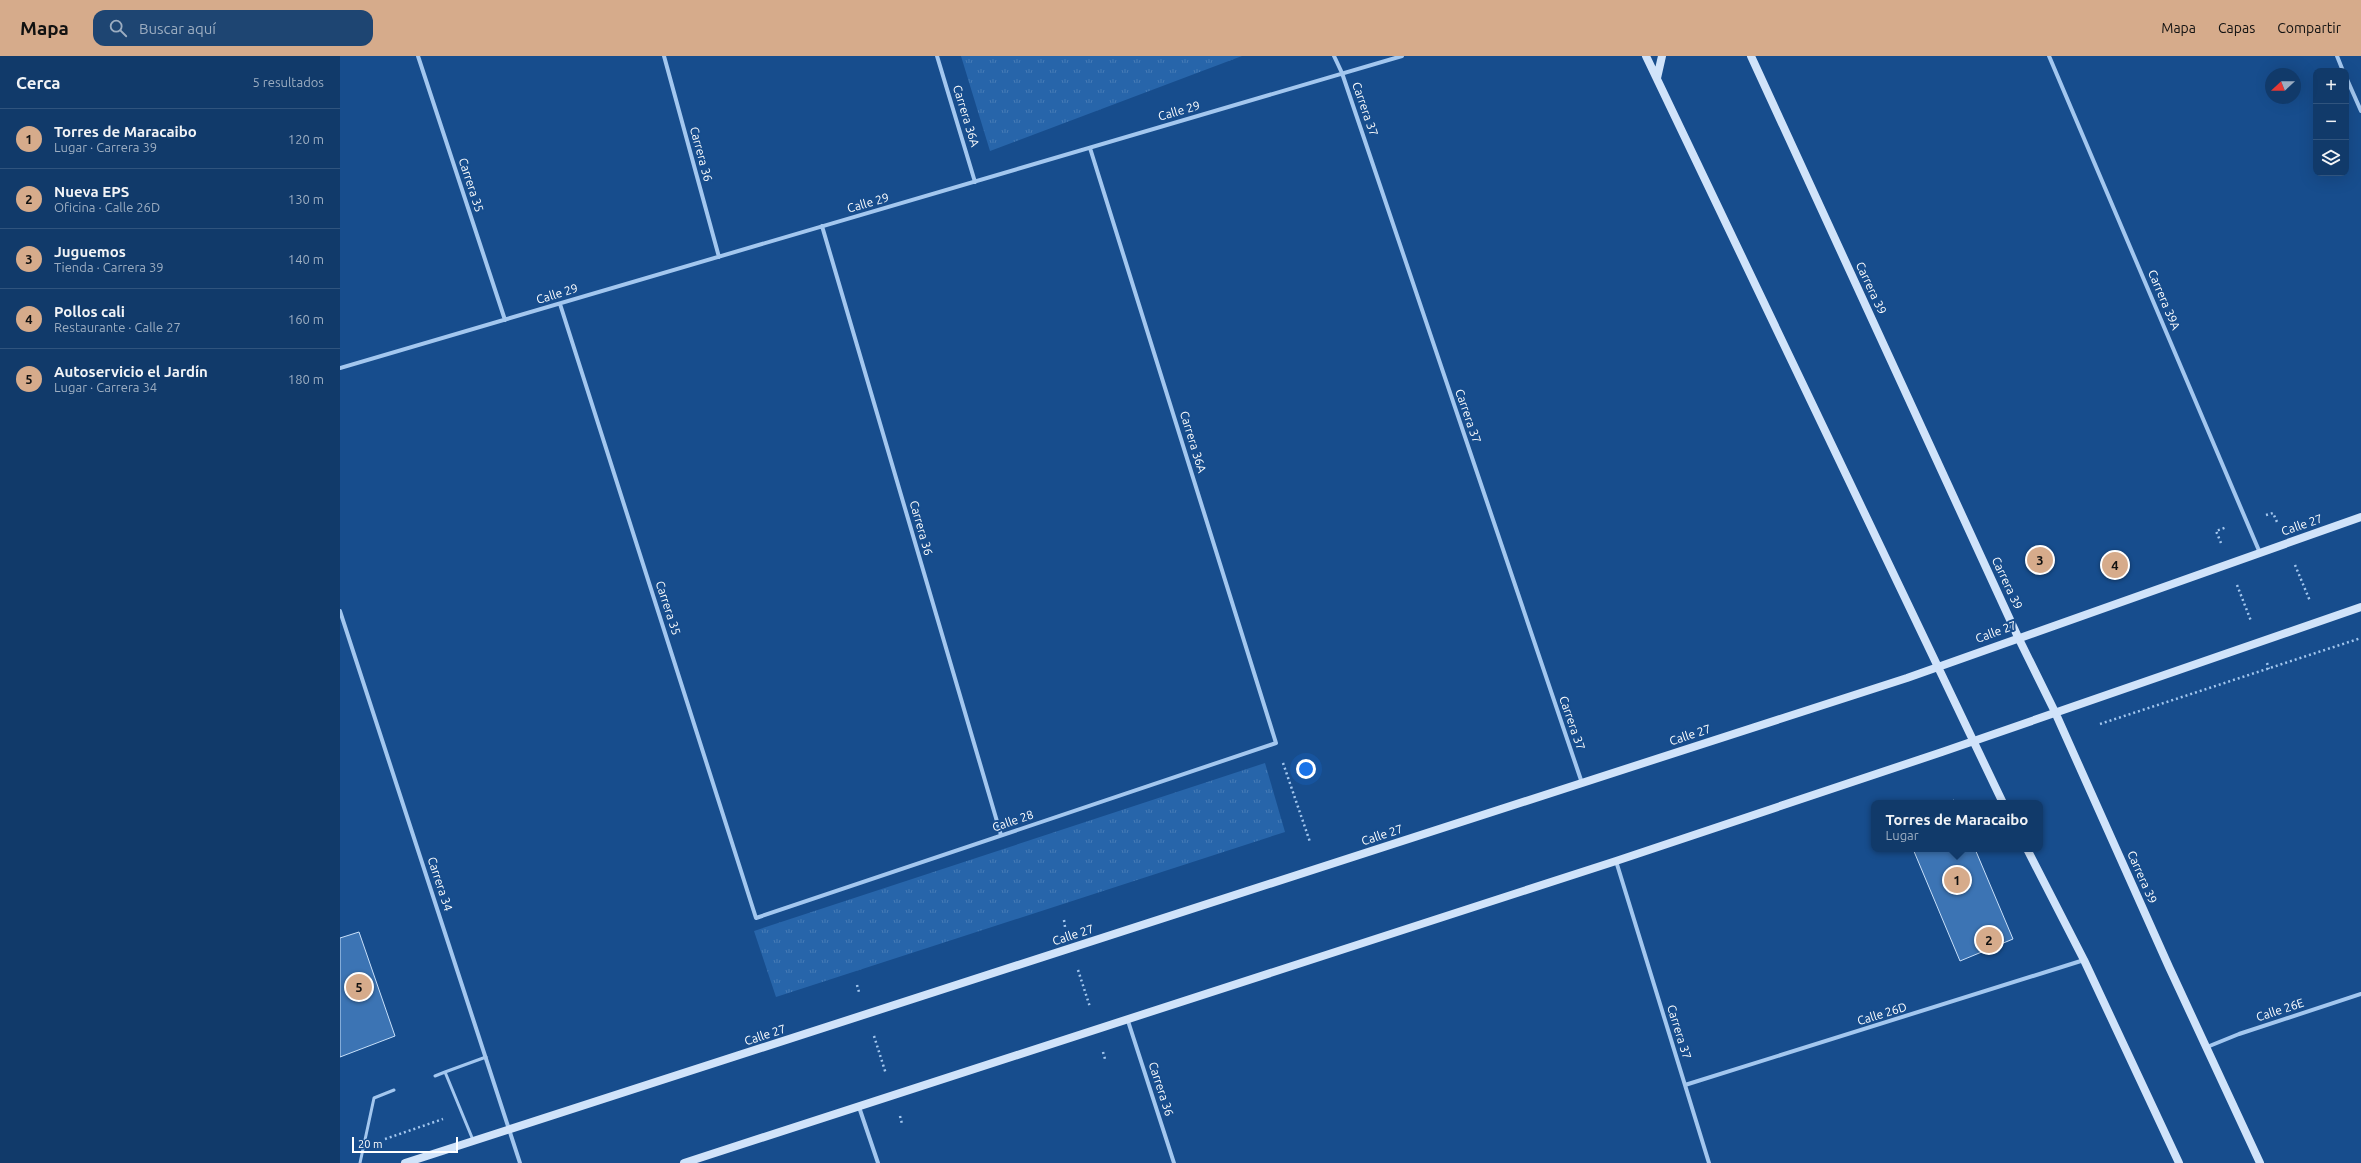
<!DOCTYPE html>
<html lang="es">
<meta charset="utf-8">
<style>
:root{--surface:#113a6a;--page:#1e4572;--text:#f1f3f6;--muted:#9cadc1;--line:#30547e;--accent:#d6ab8b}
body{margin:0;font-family:Ubuntu,sans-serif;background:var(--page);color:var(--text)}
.controls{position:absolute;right:12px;top:12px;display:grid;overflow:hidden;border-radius:8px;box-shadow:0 4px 16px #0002}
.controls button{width:36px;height:36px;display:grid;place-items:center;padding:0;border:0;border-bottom:1px solid var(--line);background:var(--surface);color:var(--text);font:20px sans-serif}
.compass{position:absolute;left:1925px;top:12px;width:36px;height:36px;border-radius:50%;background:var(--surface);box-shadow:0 4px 16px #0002;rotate:248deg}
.scale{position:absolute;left:12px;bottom:10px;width:106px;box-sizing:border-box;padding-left:4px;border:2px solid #fff;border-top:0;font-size:11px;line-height:14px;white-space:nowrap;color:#fff;-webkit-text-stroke:3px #174d8d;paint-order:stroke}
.you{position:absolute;left:966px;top:713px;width:14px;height:14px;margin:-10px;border:3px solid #fff;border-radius:50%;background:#1a73e8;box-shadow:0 0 0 6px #1a73e833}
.badge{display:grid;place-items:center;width:26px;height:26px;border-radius:50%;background:var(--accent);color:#111;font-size:13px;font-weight:700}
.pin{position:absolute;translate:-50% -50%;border:2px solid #fff;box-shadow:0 1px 4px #0006}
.popup{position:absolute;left:1531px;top:744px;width:172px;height:52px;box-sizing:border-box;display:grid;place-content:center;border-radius:8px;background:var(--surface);filter:drop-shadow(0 1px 3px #0005);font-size:13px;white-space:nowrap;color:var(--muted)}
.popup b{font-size:15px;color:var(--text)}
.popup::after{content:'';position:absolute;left:50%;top:100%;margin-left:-8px;border:8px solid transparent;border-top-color:var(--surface)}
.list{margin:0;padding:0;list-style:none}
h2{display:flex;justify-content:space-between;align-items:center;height:52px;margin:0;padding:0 16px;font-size:17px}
h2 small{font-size:13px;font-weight:400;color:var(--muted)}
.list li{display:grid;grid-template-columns:26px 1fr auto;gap:12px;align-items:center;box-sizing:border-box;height:60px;padding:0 16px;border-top:1px solid var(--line)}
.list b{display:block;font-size:15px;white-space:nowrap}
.list p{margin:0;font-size:13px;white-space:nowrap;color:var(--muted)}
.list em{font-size:13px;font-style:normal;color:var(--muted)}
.icon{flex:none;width:22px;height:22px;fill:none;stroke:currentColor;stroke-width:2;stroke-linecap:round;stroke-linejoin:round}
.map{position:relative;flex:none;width:2021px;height:1107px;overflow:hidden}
header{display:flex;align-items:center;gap:24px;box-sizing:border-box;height:56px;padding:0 20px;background:var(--accent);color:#111}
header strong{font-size:19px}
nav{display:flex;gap:22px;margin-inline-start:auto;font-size:14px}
.search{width:280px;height:36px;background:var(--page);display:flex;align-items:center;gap:10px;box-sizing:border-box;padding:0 14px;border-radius:12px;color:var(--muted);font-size:15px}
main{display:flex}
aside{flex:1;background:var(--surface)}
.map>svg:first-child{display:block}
.park{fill:url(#park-tufts)}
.building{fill:#3c74b4;stroke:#c9e1fb}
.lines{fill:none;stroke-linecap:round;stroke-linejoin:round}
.path{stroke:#a3c7ef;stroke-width:2.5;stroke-dasharray:2 3;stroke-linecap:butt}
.lane{stroke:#a3c7ef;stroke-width:3}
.street{stroke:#a3c7ef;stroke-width:4}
.secondary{stroke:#d0e3fa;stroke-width:8}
.labels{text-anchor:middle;stroke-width:4;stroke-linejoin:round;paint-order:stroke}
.street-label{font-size:12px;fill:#fff;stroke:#174d8d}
</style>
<header>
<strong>Mapa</strong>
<div class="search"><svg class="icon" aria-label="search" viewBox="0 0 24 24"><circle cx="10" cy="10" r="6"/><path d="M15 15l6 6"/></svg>Buscar aquí</div>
<nav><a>Mapa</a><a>Capas</a><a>Compartir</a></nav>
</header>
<main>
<aside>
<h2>Cerca<small>5 resultados</small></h2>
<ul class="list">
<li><span class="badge">1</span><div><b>Torres de Maracaibo</b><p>Lugar · Carrera 39</p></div><em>120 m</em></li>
<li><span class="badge">2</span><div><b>Nueva EPS</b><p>Oficina · Calle 26D</p></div><em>130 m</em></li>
<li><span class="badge">3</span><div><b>Juguemos</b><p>Tienda · Carrera 39</p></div><em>140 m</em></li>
<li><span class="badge">4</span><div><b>Pollos cali</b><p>Restaurante · Calle 27</p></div><em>160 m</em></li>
<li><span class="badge">5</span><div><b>Autoservicio el Jardín</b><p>Lugar · Carrera 34</p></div><em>180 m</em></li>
</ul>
</aside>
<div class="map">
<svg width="2021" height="1107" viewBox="0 0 2021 1107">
<defs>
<pattern id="park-tufts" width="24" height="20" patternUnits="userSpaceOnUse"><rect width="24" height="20" fill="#2765aa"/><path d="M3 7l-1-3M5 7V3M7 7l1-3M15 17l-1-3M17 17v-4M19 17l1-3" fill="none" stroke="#477cb7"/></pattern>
</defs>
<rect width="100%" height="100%" fill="#174d8d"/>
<path class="park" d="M 621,0 L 902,0 L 650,95 Z
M 925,707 L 945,776 L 436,941 L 414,875 Z"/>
<path class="building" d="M 1614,744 L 1616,747 L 1606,747 Z
M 1573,793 L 1635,793 L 1673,883 L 1620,905 Z
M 19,876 L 55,980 L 0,1001 L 0,882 Z"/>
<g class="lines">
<path class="path" d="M 1926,459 L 1933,457 L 1937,466
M 1881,487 L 1876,475 L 1887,471
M 1955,509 L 1970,545
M 1897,529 L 1911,565
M 1927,607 L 1929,613
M 1760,668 L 2021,582
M 943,707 L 970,786
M 724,864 L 725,871
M 738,914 L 750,951
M 517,929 L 519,936
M 534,980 L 546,1018
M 763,996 L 765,1003
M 560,1060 L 562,1068
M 45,1083 L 103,1063"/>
<path class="lane" d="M 105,1016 L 146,1001
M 95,1020 L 105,1016 L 133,1084
M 20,1107 L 34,1042 L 54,1034"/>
<path class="street" d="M 78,0 L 165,264
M 324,0 L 379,201
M 597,0 L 635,126
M 994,0 L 1002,17 L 1242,727
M 1709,0 L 1920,497
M 1997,0 L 2003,15
M 2006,21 L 2021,55
M 482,170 L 661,779
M 220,248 L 416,862 L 936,687 L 750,92
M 0,312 L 1062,0
M 0,555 L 180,1107
M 1276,805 L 1369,1107
M 788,965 L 834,1107
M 1867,991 L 1899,978 L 2021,938
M 1345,1029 L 1744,904
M 519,1051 L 538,1107"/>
<path class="secondary" d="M 1306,0 L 1663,747
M 1411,0 L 1678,581 L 1715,656 L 1829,911 L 1920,1107
M 1317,22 L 1322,0
M 1687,793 L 1744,904 L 1839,1107
M 65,1107 L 1567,622 L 2021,461
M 344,1107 L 1276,805 L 1602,696 L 2021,551"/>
</g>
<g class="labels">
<g class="street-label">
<text transform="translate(1025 53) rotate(71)" y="4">Carrera 37</text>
<text transform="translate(839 55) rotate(-16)" y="4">Calle 29</text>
<text transform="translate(626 60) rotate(73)" y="4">Carrera 36A</text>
<text transform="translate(361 98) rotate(75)" y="4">Carrera 36</text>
<text transform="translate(131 129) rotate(72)" y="4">Carrera 35</text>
<text transform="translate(528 147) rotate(-16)" y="4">Calle 29</text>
<text transform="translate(1531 232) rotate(65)" y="4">Carrera 39</text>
<text transform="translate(217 238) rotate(-17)" y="4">Calle 29</text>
<text transform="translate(1824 244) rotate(67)" y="4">Carrera 39A</text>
<text transform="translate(1128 360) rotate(71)" y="4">Carrera 37</text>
<text transform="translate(853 386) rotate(73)" y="4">Carrera 36A</text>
<text transform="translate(1962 469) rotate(-19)" y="4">Calle 27</text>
<text transform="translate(581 472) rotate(74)" y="4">Carrera 36</text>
<text transform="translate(1667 527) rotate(65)" y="4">Carrera 39</text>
<text transform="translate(328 552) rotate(72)" y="4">Carrera 35</text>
<text transform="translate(1656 576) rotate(-20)" y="4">Calle 27</text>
<text transform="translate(1232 667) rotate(71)" y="4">Carrera 37</text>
<text transform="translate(1350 679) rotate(-18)" y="4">Calle 27</text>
<text transform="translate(673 765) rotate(-19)" y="4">Calle 28</text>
<text transform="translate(1042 779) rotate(-18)" y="4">Calle 27</text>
<text transform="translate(1802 821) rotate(66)" y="4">Carrera 39</text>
<text transform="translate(100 828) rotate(72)" y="4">Carrera 34</text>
<text transform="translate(733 879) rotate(-18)" y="4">Calle 27</text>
<text transform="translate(1940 954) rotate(-18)" y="4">Calle 26E</text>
<text transform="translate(1542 958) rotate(-17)" y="4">Calle 26D</text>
<text transform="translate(1339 976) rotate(73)" y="4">Carrera 37</text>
<text transform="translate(425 979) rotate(-18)" y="4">Calle 27</text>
<text transform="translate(821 1033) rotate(72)" y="4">Carrera 36</text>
</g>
</g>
</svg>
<div class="controls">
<button>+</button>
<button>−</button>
<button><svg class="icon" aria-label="layers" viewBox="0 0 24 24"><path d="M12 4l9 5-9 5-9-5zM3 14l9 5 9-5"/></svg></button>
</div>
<svg class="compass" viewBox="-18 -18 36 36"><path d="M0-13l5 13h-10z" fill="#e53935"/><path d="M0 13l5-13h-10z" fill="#9cadc1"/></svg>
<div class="scale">20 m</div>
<div class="you"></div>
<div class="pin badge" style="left:1617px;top:824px">1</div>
<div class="popup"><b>Torres de Maracaibo</b>Lugar</div>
<div class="pin badge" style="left:1649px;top:884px">2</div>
<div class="pin badge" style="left:1700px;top:504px">3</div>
<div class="pin badge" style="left:1775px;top:509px">4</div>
<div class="pin badge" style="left:19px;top:931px">5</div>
</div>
</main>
